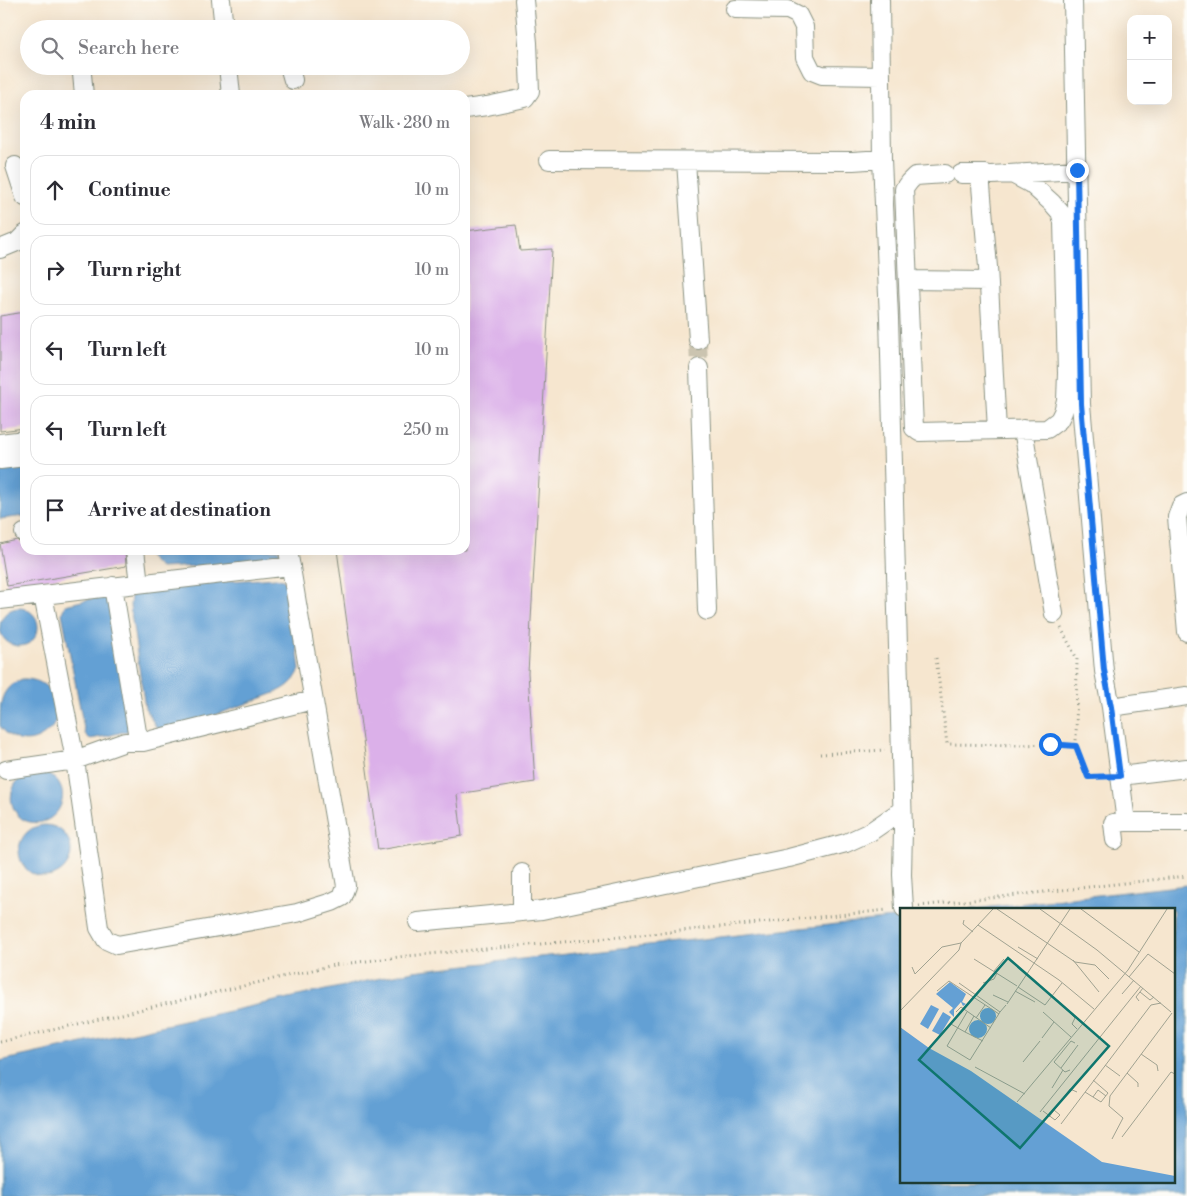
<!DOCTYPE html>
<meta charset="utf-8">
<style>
:root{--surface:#fff;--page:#f2f2f3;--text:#2b2b33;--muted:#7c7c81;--line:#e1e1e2}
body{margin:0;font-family:"Libre Bodoni",serif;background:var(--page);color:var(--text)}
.controls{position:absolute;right:15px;top:15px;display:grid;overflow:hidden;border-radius:10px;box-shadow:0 5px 20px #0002}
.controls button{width:45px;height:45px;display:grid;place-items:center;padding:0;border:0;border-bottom:1px solid var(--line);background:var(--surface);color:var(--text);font:25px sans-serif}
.stop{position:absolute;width:15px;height:15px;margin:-11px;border:4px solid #1a73e8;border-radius:50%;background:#fff}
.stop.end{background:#1a73e8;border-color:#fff;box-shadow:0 1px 5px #0008}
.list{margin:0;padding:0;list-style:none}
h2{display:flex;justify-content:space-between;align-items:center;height:65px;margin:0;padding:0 20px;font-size:21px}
h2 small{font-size:16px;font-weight:400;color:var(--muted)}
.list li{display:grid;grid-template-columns:32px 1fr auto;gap:15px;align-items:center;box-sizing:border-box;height:70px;margin:0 10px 10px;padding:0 10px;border:1px solid var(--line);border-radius:15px}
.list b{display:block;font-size:19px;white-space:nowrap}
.list em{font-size:16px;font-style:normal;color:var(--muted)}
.icon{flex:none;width:28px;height:28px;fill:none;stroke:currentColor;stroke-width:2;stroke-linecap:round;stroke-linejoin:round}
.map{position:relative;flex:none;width:1187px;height:1196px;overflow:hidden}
.search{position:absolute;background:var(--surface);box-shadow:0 5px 20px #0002;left:20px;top:20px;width:450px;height:55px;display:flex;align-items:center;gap:12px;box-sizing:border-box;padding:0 18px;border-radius:28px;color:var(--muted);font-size:19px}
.panel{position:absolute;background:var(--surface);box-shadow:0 5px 20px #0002;left:20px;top:90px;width:450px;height:465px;border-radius:15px}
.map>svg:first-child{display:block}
.water{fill:#64a0d4;stroke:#426e84}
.building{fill:#dbb0e9}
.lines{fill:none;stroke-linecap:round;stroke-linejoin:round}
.minor-tunnel{stroke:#cbc4b0;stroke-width:18;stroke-dasharray:18 9;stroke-linecap:butt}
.minor-casing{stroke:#8a9282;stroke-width:20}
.path{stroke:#8a9282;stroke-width:3;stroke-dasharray:1 4;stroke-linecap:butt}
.minor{stroke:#fff;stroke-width:18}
.route{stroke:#1a73e8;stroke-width:6}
.inset-road{fill:none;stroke:#a0a291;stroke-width:1}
.view{fill:#0f766e;fill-opacity:0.15;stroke:#0f766e;stroke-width:2.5}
.inset-edge{fill:none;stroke:#1f3d34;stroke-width:2.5}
</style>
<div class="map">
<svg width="1187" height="1196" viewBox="0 0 1187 1196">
<rect width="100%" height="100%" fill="#fdfcf7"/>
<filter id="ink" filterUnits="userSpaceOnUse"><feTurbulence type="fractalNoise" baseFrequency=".02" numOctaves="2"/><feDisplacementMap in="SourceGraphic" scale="10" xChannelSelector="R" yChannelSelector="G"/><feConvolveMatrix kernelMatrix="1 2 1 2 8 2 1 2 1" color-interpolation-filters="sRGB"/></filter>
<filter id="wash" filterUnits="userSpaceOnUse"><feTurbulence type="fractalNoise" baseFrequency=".0096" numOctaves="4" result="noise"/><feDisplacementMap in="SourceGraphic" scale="20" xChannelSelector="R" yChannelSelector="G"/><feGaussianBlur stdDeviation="1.12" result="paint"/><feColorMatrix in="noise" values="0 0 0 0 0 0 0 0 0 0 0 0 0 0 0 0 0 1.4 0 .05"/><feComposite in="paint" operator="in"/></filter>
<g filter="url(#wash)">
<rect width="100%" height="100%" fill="#f6e6cf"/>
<path class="water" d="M 25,460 L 25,516 L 0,519 L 0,463 Z
M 146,550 L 280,550 L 277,557 L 267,562 L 160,568 L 149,558 Z
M 276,578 L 283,580 L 290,586 L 300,670 C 293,683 288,687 275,693 L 170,732 L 158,730 L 145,708 L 130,606 L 131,596 L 142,589 L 155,586 Z
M 103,596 L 111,604 L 131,730 L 107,736 L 90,739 L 85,734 L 62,613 L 65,605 Z
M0 627a19 19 0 1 1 38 0a19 19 0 1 1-38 0Z
M 22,679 C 25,679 30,679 33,680 C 53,684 64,709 53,726 C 52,728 48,731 47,732 C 32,746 12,743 0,726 C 0,701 0,689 22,679 Z
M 45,773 C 48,775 52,777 55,779 C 74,797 54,828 30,822 C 24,821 18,817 15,811 C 11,804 10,797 13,789 C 19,773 30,775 45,773 Z
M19 851a26 26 0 1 1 52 0a26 26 0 1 1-52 0Z
M 1187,885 L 1187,1196 L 0,1196 L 0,1061 L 413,971 L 901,917 L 901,1182 L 1173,1182 L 1173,910 L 965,910 Z"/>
<g id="blocks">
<path class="building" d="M 516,225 L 520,251 L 552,249 L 528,673 L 535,782 L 457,794 L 462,836 L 378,850 L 337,550 L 465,550 L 465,231 Z
M 25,312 L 25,428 L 0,431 L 0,316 Z
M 17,540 L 19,542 L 25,544 L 25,550 L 125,550 L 126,566 L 7,586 L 0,544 Z"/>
</g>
</g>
<g filter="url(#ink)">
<use href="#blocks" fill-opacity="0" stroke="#8a9282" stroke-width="1"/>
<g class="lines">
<path class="minor-tunnel" d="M 698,340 L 699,368"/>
<g class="minor-casing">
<path id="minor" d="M 221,0 L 224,29
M 880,0 L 882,159 L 889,318 L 903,830 L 902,875 L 904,908
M 1073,0 L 1081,404 L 1104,671 L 1111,707 L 1126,822 L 1113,823 L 1115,840
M 735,9 L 788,10 L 798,15 L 804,27 L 805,57 L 812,71 L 822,75 L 881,76
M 228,66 L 231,95
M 289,66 L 293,80
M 82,74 L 84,95
M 465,109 L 487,106 L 525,98 L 530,91 L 528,43 L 524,0
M 549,160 L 853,161 L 882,159
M 686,161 L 698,340
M 15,166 L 25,197
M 945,174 L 915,176 L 909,182 L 904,189 L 914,428 L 919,432 L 1047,429 L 1059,420 L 1063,412 L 1066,400 L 1067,373 L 1063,222 L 1060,212 L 1052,203 L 1031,184 L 1012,174
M 961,174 L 986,174
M 980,174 L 988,267 L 997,430
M 992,175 L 1077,170
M 0,249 L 17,242 L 25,234
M 908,280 L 988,281
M 699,368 L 707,611
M 1023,429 L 1054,614
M 0,443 L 25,440
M 0,460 L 25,457
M 1187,503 L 1181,506 L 1177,517 L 1187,632
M 24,533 L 25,533
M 135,550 L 139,584
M 43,595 L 75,760 L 99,928 L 106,940 L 117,945 L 297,913 L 332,902 L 342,897 L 346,886 L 300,621 L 288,550
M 0,600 L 291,566
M 1111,707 L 1187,696
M 143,742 L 313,700
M 6,770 L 75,760 L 125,742 L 143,742 L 137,732 L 113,586
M 1120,776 L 1187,768
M 1126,822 L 1187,822
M 522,873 L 522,912
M 418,922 L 542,910 L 789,858 L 846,843 L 870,832 L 902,810"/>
</g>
<path class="path" d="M 1061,628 L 1077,659 L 1076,746
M 936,658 L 947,744 L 1019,745 L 1050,744 L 1076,746 L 1088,777 L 1104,776
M 820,754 L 885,750
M 919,906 L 1187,876
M 0,1042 L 334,965 L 407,956 L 630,936 L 888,910"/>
<use href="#minor" class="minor"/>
</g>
</g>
<g class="lines" filter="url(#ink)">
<path class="route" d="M 1050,744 L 1076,746 L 1088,777 L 1120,776 L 1111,707 L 1104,670 L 1081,404 L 1077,170"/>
</g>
<g transform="translate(900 908)">
<rect width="275" height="275" fill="#f6e6cf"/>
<path d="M 50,74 L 66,86 L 62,94 L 66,96 L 63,98 L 61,94 L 54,102 L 54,109 L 49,104 L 53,100 L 36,86 ZM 31,97 L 39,101 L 28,121 L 20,116 ZM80 108a8 8 0 1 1 16 0a8 8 0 1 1-16 0ZM 43,104 L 51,109 L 40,127 L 32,123 ZM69 121a9 9 0 1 1 18 0a9 9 0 1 1-18 0ZM 0,119 L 29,140 L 71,163 L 202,254 L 275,268 L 275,274 L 0,274 Z" fill="#64a0d4"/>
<path class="inset-road" d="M 97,1 L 175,54 L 195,57 L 209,71M 140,1 L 197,42 L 271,104M 181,1 L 239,44M 64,12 L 63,16 L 73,24M 78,17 L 159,72 L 194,101M 118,39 L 138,51M 74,51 L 117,78M 173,52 L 199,84M 12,59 L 15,66 L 42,39 L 61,35 L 93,1M 94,63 L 104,51M 229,69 L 248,46 L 275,66M 59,75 L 100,104 L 106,97M 83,75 L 94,71 L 97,65M 118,79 L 145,97 L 162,75M 37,83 L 49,73 L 99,106M 115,83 L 135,94M 240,84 L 250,92 L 254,89M 222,86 L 234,72M 93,87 L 108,94M 239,93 L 236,89 L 243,80M 107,96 L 170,1M 0,103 L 59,42 L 61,35M 56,104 L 61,99 L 91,120M 67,104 L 47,138 L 70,152 L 100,104M 143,104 L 171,129M 170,105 L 175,110 L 172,116 L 177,121M 76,110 L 85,97M 51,116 L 65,124 L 74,108M 65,124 L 83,133M 142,130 L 154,114M 241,146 L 257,157 L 258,163M 123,154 L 140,133M 205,157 L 220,168M 75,159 L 125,186M 161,160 L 178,137M 170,162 L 165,164 L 154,154 L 171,133 L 175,135M 227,165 L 238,175 L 238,179M 152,180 L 163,162M 185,184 L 201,194 L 208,185 L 193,172M 193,189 L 198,182 L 206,188M 117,194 L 228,62 L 267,1M 143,203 L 155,212 L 160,207 L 154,202M 140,204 L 241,78M 149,209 L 170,181 L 177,184M 161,216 L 251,97 L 261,95M 222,229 L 271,164 L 275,166M 212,231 L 223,210 L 209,198 L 210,188 L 272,105"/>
<path class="view" d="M 108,50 L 209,138 L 120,240 L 19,152 Z"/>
<rect width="275" height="275" class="inset-edge"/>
</g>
</svg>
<div class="controls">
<button>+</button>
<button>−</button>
</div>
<div class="stop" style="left:1050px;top:744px"></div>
<div class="stop end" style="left:1077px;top:170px"></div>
<div class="search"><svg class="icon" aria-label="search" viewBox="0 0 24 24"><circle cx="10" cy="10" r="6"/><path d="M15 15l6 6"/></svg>Search here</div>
<section class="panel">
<h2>4 min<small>Walk · 280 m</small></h2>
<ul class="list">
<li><svg class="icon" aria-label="ahead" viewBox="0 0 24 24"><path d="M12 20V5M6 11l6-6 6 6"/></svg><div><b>Continue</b></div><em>10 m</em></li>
<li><svg class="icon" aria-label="right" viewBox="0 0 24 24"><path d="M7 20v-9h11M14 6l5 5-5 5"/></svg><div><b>Turn right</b></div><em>10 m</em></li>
<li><svg class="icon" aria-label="left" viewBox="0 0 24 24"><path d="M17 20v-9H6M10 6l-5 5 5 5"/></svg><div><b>Turn left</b></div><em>10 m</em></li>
<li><svg class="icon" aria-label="left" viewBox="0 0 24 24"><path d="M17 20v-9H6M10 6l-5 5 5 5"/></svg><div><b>Turn left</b></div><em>250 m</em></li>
<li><svg class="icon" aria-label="arrive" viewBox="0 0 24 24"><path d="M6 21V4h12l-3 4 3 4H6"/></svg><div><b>Arrive at destination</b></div></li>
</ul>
</section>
</div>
